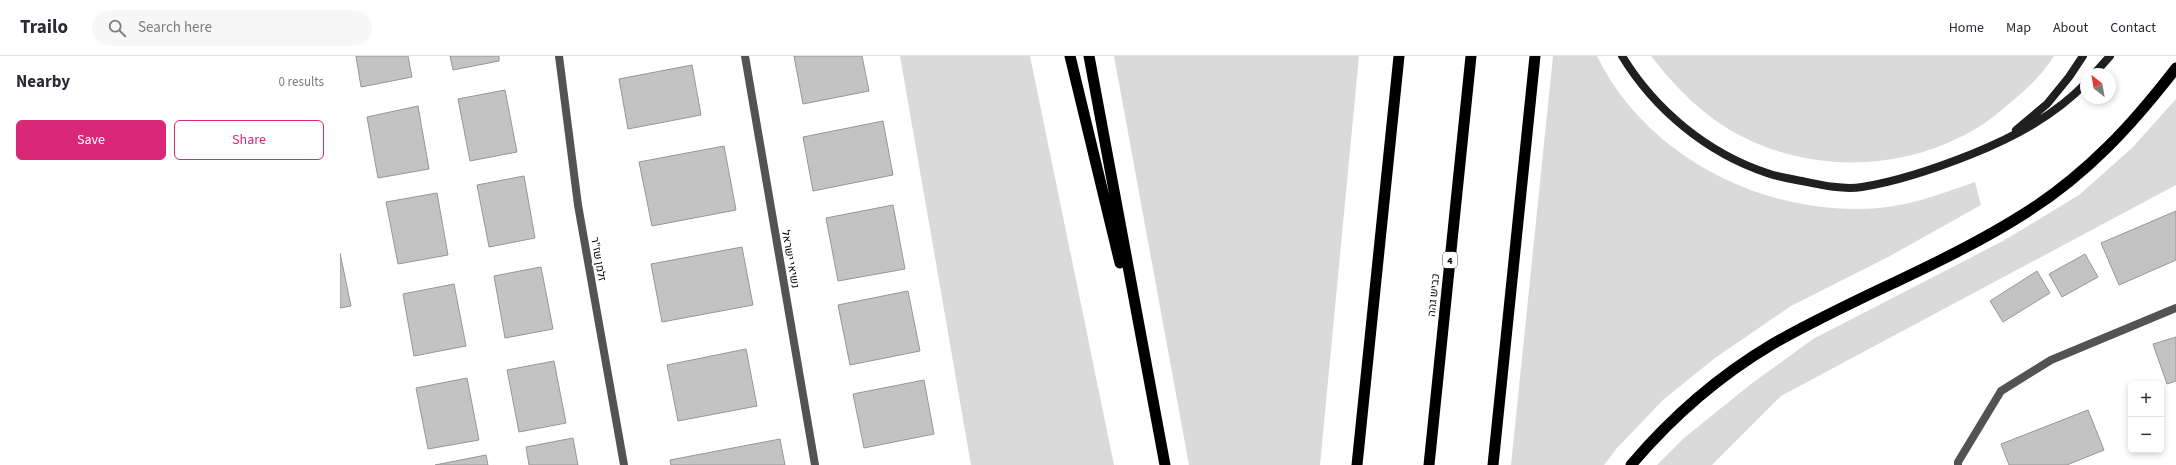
<!DOCTYPE html>
<meta charset="utf-8">
<style>
:root{--surface:#fff;--page:#f7f7f7;--text:#2b2b33;--muted:#7c7c81;--line:#e1e1e2;--accent:#db2777}
body{margin:0;font-family:"Source Sans 3",Heebo,sans-serif;background:var(--page);color:var(--text)}
.controls{position:absolute;right:12px;bottom:12px;display:grid;overflow:hidden;border-radius:6px;box-shadow:0 2px 6px #0003}
.controls button{width:36px;height:36px;display:grid;place-items:center;padding:0;border:0;border-bottom:1px solid var(--line);background:var(--surface);color:var(--text);font:20px sans-serif}
.compass{position:absolute;left:1740px;top:12px;width:36px;height:36px;border-radius:50%;background:var(--surface);box-shadow:0 2px 6px #0003;rotate:329deg}
.list{margin:0;padding:0;list-style:none}
h2{display:flex;justify-content:space-between;align-items:center;height:52px;margin:0;padding:0 16px;font-size:17px}
h2 small{font-size:13px;font-weight:400;color:var(--muted)}
.actions{display:flex;gap:8px;padding:12px 16px}
.actions a{flex:1;padding:9px 0;border:1px solid var(--accent);border-radius:6px;text-align:center;font-size:14px;color:var(--accent)}
.actions .main{background:var(--accent);color:#fff}
.icon{flex:none;width:22px;height:22px;fill:none;stroke:currentColor;stroke-width:2;stroke-linecap:round;stroke-linejoin:round}
.map{position:relative;flex:none;width:1836px;height:409px;overflow:hidden}
header{display:flex;align-items:center;gap:24px;box-sizing:border-box;height:56px;padding:0 20px;background:var(--surface);border-bottom:1px solid var(--line)}
header strong{font-size:19px}
nav{display:flex;gap:22px;margin-inline-start:auto;font-size:14px}
.search{width:280px;height:36px;background:var(--page);display:flex;align-items:center;gap:10px;box-sizing:border-box;padding:0 14px;border-radius:22px;color:var(--muted);font-size:15px}
main{display:flex}
aside{flex:1;background:var(--surface)}
.map>svg:first-child{display:block}
.green{fill:#dadada}
.building{fill:#c3c3c3;stroke:#979797}
.lines{fill:none;stroke-linecap:round;stroke-linejoin:round}
.minor{stroke:#535353;stroke-width:8}
.secondary{stroke:#202020;stroke-width:8}
.trunk{stroke:#000;stroke-width:11}
.labels{text-anchor:middle;stroke-width:3.5;stroke-linejoin:round;paint-order:stroke}
.shield{fill:#fff;stroke:#4c4c4c;stroke-width:1}
.shield-label{font-size:10px;font-weight:bold;fill:#000}
.street-label{font-size:11px;fill:#000;stroke:#fff}
</style>
<header>
<strong>Trailo</strong>
<div class="search"><svg class="icon" aria-label="search" viewBox="0 0 24 24"><circle cx="10" cy="10" r="6"/><path d="M15 15l6 6"/></svg>Search here</div>
<nav><a>Home</a><a>Map</a><a>About</a><a>Contact</a></nav>
</header>
<main>
<aside>
<h2>Nearby<small>0 results</small></h2>
<ul class="list">
</ul>
<div class="actions"><a class="main">Save</a><a>Share</a></div>
</aside>
<div class="map">
<svg width="1836" height="409" viewBox="0 0 1836 409">
<rect width="100%" height="100%" fill="#fff"/>
<path class="green" d="M 560,0 L 690,0 L 774,409 L 631,409 Z
M 774,0 L 1019,0 L 980,409 L 849,409 Z
M 1213,0 L 1257,0 C 1304,97 1415,155 1521,153 C 1561,153 1598,139 1635,126 L 1641,149 L 1550,200 L 1451,250 L 1375,302 L 1323,344 L 1277,392 L 1264,409 L 1171,409 Z
M 1311,0 L 1714,0 C 1703,18 1688,32 1671,46 C 1654,61 1637,74 1616,83 C 1551,115 1467,114 1403,81 C 1364,61 1338,34 1311,0 Z
M 1836,43 L 1836,129 L 1441,340 L 1372,409 L 1317,409 L 1344,382 L 1411,328 L 1473,283 L 1663,185 L 1739,139 L 1792,92 Z"/>
<path class="building" d="M 16,0 L 68,0 L 72,21 L 21,31 Z
M 110,0 L 159,0 L 159,5 L 113,14 Z
M 454,0 L 522,0 L 529,35 L 463,48 Z
M 352,9 L 361,59 L 288,73 L 279,23 Z
M 165,34 L 177,96 L 130,105 L 118,43 Z
M 78,50 L 89,113 L 38,122 L 27,61 Z
M 543,65 L 553,119 L 473,135 L 463,81 Z
M 384,90 L 396,154 L 312,170 L 299,106 Z
M 184,120 L 195,182 L 149,191 L 137,129 Z
M 97,137 L 108,199 L 58,208 L 46,146 Z
M 553,149 L 565,213 L 498,225 L 486,162 Z
M 1836,155 L 1836,204 L 1779,229 L 1761,187 Z
M 402,191 L 413,249 L 322,266 L 311,208 Z
M 0,197 L 11,250 L 0,252 Z
M 1745,198 L 1758,221 L 1722,241 L 1709,218 Z
M 201,211 L 213,273 L 165,282 L 154,220 Z
M 1697,215 L 1710,237 L 1663,266 L 1650,245 Z
M 114,228 L 126,290 L 74,300 L 63,238 Z
M 568,235 L 580,295 L 510,309 L 498,249 Z
M 1836,281 L 1836,325 L 1827,328 L 1813,288 Z
M 406,293 L 417,350 L 338,365 L 327,309 Z
M 214,305 L 226,367 L 179,376 L 167,314 Z
M 127,322 L 139,384 L 88,393 L 76,332 Z
M 584,324 L 594,378 L 524,392 L 513,338 Z
M 1748,354 L 1764,394 L 1727,409 L 1669,409 L 1661,388 Z
M 233,382 L 238,409 L 189,409 L 186,391 Z
M 440,383 L 445,409 L 331,409 L 330,404 Z
M 146,399 L 148,409 L 95,409 Z"/>
<g class="lines">
<path class="minor" d="M 219,0 L 238,149 L 284,409
M 405,0 L 475,409
M 1618,409 L 1618,406 L 1661,335 L 1711,304 L 1836,252"/>
<path class="secondary" d="M 1282,0 C 1315,54 1367,97 1427,117 C 1438,121 1451,123 1462,125 C 1481,129 1503,134 1522,131 C 1560,125 1597,112 1632,98 C 1674,81 1714,60 1746,27
M 1754,18 L 1770,0
M 1676,74 L 1707,48 L 1729,21 L 1743,0"/>
<path class="trunk" d="M 730,0 L 780,207
M 749,0 L 825,409
M 1017,409 L 1059,0
M 1089,409 L 1131,0
M 1153,409 L 1195,0
M 1291,409 C 1330,363 1379,320 1431,289 C 1514,241 1606,208 1687,156 C 1748,117 1792,69 1836,12"/>
</g>
<g class="labels">
<rect class="shield" x="1103" y="196" width="14" height="16" rx="3"/>
<g class="shield-label">
<text x="1110" y="208">4</text>
</g>
<g class="street-label">
<text transform="translate(259 203) rotate(80)" y="4">זלמן שז"ר</text>
<text transform="translate(451 203) rotate(80)" y="4">נשיאי ישראל</text>
<text transform="translate(1093 239) rotate(-84)" y="4">כביש גהה</text>
</g>
</g>
</svg>
<div class="controls">
<button>+</button>
<button>−</button>
</div>
<svg class="compass" viewBox="-18 -18 36 36"><path d="M0-13l5 13h-10z" fill="#e53935"/><path d="M0 13l5-13h-10z" fill="#7c7c81"/></svg>
</div>
</main>
